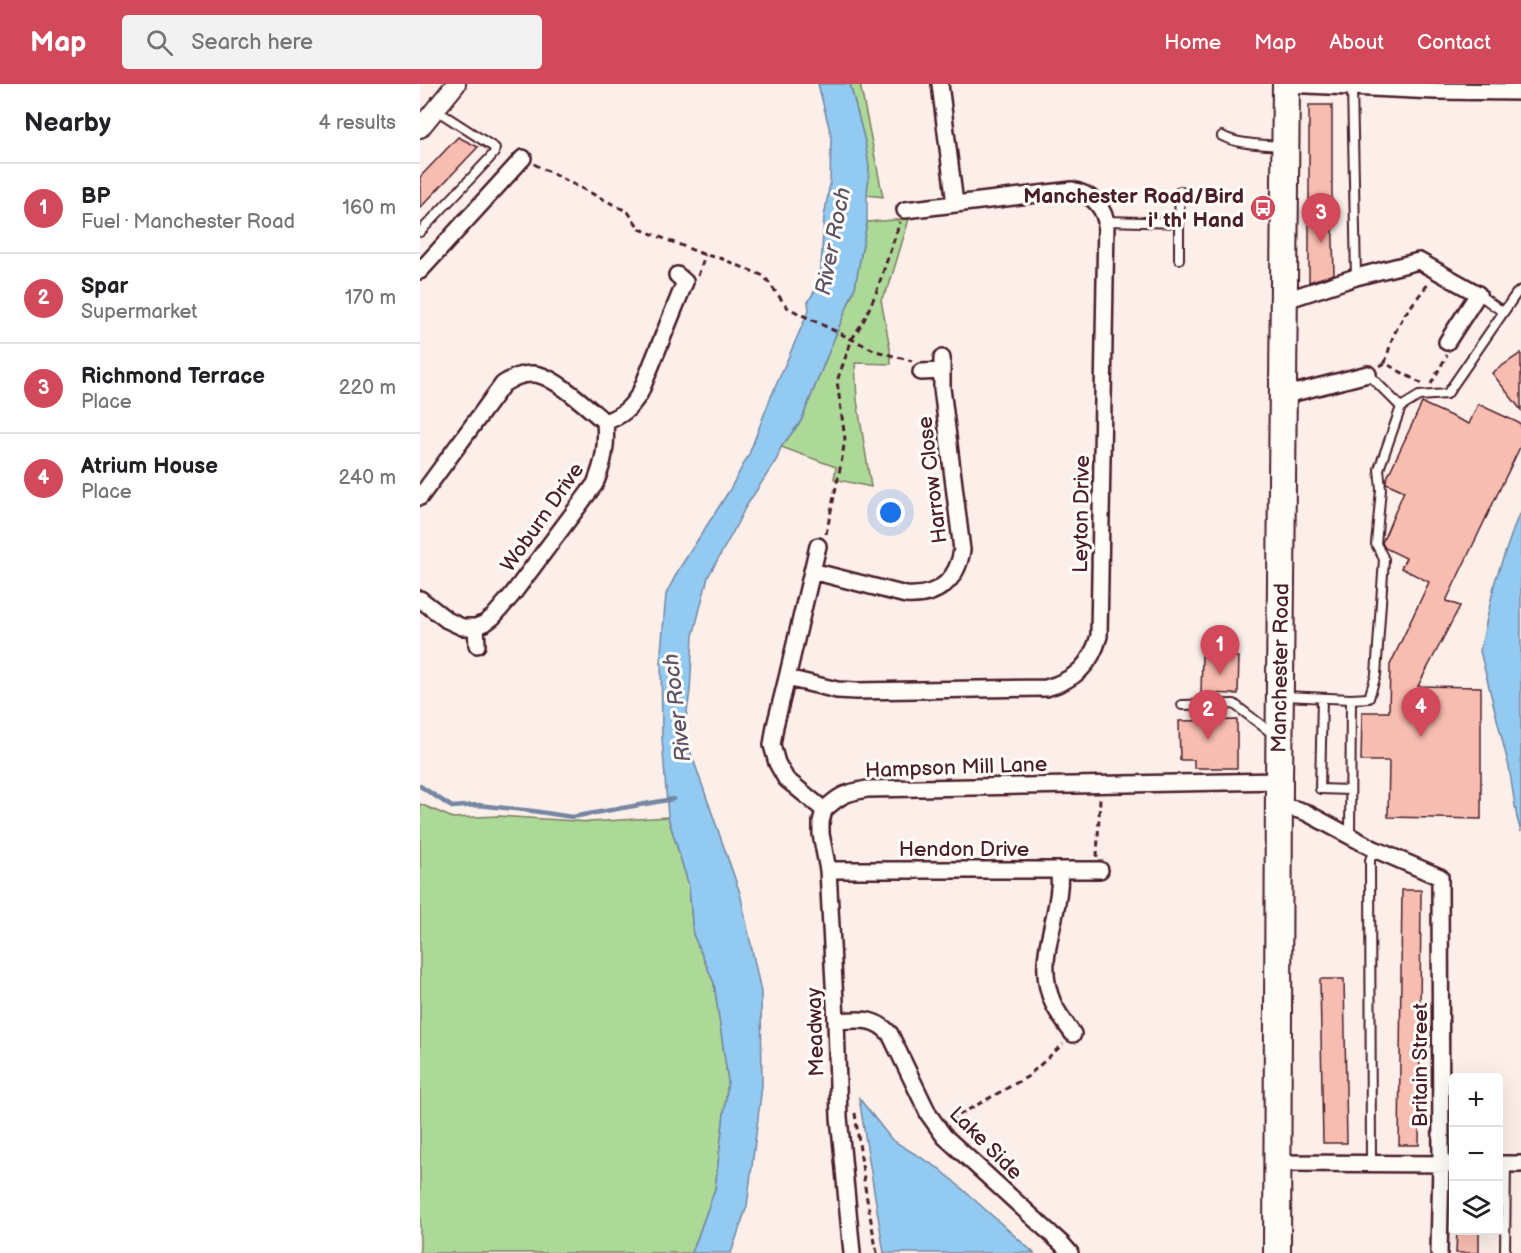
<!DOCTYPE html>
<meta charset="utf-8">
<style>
:root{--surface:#fff;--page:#f2f2f2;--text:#202124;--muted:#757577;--line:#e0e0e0;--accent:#d1495b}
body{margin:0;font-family:"Balsamiq Sans",sans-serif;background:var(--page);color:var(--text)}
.controls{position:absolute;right:18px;bottom:18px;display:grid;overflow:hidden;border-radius:6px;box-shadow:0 6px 24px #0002}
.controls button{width:54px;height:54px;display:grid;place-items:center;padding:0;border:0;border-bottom:2px solid var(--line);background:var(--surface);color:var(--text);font:30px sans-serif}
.you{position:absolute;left:471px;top:429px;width:21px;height:21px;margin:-15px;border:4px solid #fff;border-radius:50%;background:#1a73e8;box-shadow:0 0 0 9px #1a73e833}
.badge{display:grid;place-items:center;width:39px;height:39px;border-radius:50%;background:var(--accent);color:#fff;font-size:20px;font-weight:700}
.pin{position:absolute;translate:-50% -50px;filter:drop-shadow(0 2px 3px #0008)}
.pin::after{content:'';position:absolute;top:32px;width:21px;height:18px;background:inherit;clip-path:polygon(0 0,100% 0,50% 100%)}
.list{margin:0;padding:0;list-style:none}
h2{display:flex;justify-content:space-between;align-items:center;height:78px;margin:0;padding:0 24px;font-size:26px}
h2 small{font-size:20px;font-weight:400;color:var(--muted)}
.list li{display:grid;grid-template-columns:39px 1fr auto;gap:18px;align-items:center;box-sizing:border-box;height:90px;padding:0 24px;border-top:2px solid var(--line)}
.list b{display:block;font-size:22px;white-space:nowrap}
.list p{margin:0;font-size:20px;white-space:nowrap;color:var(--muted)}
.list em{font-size:20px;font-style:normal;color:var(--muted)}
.icon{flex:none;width:33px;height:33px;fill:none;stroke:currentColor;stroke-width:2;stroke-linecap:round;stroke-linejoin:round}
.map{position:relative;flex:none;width:1101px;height:1169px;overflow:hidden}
header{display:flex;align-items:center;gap:36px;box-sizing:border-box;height:84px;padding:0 30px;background:var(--accent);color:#fff}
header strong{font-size:28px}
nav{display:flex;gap:33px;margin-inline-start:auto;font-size:21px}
.search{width:420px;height:54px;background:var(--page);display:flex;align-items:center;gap:15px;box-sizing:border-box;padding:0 21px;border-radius:6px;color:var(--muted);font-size:22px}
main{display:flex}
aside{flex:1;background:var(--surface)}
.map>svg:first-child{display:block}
.green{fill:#acd998;stroke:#7b7c62;stroke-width:1.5}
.water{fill:#92caf1;stroke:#7586a2;stroke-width:1.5}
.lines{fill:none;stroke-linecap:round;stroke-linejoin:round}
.stream{stroke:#7586a2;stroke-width:4.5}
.building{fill:#f8bdb1;stroke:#4a1f2b;stroke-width:1.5}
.service-casing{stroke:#4a1f2b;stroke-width:12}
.minor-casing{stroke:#4a1f2b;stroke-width:20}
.tertiary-casing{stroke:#4a1f2b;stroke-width:22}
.trunk-casing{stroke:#4a1f2b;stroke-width:30}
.path{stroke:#4a1f2b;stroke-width:3;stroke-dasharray:6 4.5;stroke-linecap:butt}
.service{stroke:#fdfcf7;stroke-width:8}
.minor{stroke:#fdfcf7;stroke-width:15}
.tertiary{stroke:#fdfcf7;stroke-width:18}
.trunk{stroke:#fdfcf7;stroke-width:26}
.labels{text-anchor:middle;stroke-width:6;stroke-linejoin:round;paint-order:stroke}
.poi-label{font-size:21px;font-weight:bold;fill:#4a1f2b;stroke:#fdfcf7;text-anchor:end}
.street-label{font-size:21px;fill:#4a1f2b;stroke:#fdfcf7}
.water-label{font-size:22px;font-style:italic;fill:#605266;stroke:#fdfcf7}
</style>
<header>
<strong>Map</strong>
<div class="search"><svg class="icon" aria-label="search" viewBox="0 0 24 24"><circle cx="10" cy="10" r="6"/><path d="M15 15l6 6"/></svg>Search here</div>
<nav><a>Home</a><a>Map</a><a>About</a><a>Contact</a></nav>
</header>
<main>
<aside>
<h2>Nearby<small>4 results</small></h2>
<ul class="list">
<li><span class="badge">1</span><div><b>BP</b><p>Fuel · Manchester Road</p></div><em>160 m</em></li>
<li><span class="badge">2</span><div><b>Spar</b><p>Supermarket</p></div><em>170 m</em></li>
<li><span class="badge">3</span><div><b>Richmond Terrace</b><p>Place</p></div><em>220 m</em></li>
<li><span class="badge">4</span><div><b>Atrium House</b><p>Place</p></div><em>240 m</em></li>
</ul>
</aside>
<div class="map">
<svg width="1101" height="1169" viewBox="0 0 1101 1169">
<rect width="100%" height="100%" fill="#fcefe9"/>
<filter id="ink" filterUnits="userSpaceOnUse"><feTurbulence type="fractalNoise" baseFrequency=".0167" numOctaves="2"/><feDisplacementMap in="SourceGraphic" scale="12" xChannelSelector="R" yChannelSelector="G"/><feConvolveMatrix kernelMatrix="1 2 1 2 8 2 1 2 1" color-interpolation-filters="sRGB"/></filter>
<g filter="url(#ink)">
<path class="green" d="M 430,0 L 440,0 L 463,113 L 447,111 L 449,83 L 445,58 Z
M 489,135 L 469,202 L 461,216 L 470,264 L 471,280 L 435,279 L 437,316 L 451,403 L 414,395 L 416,383 L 361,363 L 381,337 L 435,203 L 447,138 Z
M 0,720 L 33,734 L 79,732 L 170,738 L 248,733 L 269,802 L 273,850 L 294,899 L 308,997 L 295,1105 L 272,1169 L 0,1169 Z"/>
<path class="water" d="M 398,0 L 430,0 L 445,58 L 449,83 L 447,111 L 447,138 L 435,203 L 381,337 L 361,363 L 357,375 L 325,424 L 312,450 L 288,493 L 273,552 L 270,607 L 264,649 L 320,809 L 341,908 L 342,1002 L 327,1122 L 311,1169 L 272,1169 L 295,1105 L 308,997 L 294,899 L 273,850 L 269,802 L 248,733 L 242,654 L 241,568 L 246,510 L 259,485 L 309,407 L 329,370 L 350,315 L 389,226 L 388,218 L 400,198 L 404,133 L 410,99 L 411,51 Z
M 1101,429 L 1101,748 L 1097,734 L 1089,683 L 1060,567 L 1075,497 L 1097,435 Z
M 439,1014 L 472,1056 L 520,1085 L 614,1169 L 464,1169 Z"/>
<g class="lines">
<path class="stream" d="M 0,702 L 32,723 L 58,721 L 113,727 L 152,733 L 253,715"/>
</g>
<path class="building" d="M 889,21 L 912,21 L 912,125 L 914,190 L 889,198 Z
M 38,53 L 58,63 L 0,124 L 0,93 Z
M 1101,269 L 1101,326 L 1072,289 Z
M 1002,319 L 1049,340 L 1058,320 L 1101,340 L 1101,361 L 1026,517 L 1040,522 L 998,602 L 1061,603 L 1061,735 L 968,733 L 969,677 L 941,677 L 942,628 L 969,628 L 970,581 L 1009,498 L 981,484 L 986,474 L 965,464 L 962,459 L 984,407 L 966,399 L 966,396 Z
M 782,572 L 819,573 L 818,610 L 781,609 Z
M 817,636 L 817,684 L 774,684 L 774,676 L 760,676 L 759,637 Z
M 982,806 L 1001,806 L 999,1061 L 979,1061 Z
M 900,895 L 924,895 L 927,1059 L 903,1059 Z
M 1037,1146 L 1059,1146 L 1059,1169 L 1036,1169 Z"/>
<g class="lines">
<g class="service-casing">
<path id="service" d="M 932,3 L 936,193
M 802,52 C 820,61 841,60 860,62
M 686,137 L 759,139 L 759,175
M 759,139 L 760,107
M 0,148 L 69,75 L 74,69 L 75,64 L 16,26
M 1058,210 L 1083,228
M 981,323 L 999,312 L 1027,310 L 1096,210 L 1101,206
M 864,612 L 931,615 L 949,614 L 956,591 L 964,475 L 956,460 L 961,405 L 959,385 L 981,323 L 948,290
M 902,614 L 900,705 L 930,706
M 762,621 L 814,620 L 853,650
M 930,752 L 931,615
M 951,1080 L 950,776 L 954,765
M 1085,1169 L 1086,1080"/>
</g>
<g class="minor-casing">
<path id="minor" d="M 520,0 L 535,120
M 866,0 L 1015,7 L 1101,8
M 0,187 L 103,74
M 863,212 L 875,213 L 936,193 L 999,177 L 1058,210 L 1027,258
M 501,288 L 522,287
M 862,312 L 948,290
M 185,338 C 203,331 210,325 220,309 L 265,198 L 257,191
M 0,413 L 83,300 C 93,294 102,289 114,290 C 134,291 169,325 185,338 C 187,361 184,378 175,400 L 92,511 L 73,533 L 65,539 L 56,543 L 42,543 L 27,536 L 0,515
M 398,462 L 367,594 L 355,642 L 352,661 L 357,679 L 366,695 L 404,726
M 392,487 L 486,511 C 517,513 537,497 542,466 L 522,304 L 522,274
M 56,543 L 57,561
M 367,594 L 417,606 L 436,607 L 626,604 C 655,596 671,581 679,552 L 686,137 C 681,119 670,110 652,106 L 485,126
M 858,723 L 875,725 L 885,728 L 954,765 L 1020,793 L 1021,1080 L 1019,1169
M 404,726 C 420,711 425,709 447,705 L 859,697
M 404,726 L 401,738 L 401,750 L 408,786 L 416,937 L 419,1033 L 432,1169
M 408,786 L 680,786
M 639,786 C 639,792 640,798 639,804 C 636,844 615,878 633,919 C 638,930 646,940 653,950
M 416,937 C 438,936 454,932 470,950 L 509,1031 L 524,1052 L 642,1160 L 650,1169
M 857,1079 L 1034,1080
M 1078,1080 L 1101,1080"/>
</g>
<g class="tertiary-casing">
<path id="tertiary" d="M 0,44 L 36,0"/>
</g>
<g class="trunk-casing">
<path id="trunk" d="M 857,1169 L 859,697 L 866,0"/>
</g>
<path class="path" d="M 114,80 L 208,128 L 220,145 L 285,171 L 300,174 L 344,192 L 367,223 L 378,229 L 456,267 L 492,277
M 278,192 L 285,171
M 965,279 L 973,252 L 985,230 L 1008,200
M 960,282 L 965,279 L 1004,301
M 1011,300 L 1027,271
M 406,450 L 421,380 L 425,355 L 417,297 L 432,255 L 444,236 L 456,209 L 480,138
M 677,773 L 680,714
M 435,1029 L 446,1110 L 457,1169
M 530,1036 L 607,993 L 643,960"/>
<use href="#service" class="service"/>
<use href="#minor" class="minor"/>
<use href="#tertiary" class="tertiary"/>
<use href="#trunk" class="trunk"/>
</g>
</g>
<defs>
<g id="bus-disc" transform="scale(1.35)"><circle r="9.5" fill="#d1495b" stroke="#fdfcf7"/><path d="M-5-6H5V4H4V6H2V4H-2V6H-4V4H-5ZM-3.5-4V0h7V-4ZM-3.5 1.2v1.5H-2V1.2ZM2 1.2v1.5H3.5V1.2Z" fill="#fff"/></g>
</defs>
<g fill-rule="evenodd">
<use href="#bus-disc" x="843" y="124"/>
</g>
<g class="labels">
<g class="poi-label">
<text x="824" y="119">Manchester Road/Bird<tspan x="824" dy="24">i' th' Hand</tspan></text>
</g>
<g class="street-label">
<text transform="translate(512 396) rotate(-97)" y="7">Harrow Close</text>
<text transform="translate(661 430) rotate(-89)" y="7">Leyton Drive</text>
<text transform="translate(122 433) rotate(-55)" y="7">Woburn Drive</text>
<text transform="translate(860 584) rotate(-89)" y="7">Manchester Road</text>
<text transform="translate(536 683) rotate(-2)" y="7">Hampson Mill Lane</text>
<text x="544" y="772">Hendon Drive</text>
<text transform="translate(395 948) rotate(-92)" y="7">Meadway</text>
<text transform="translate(1000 981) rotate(-90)" y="7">Britain Street</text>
<text transform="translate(566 1059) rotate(45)" y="7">Lake Side</text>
</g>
<g class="water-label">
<text transform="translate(412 157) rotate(-79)" y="8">River Roch</text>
<text transform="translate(256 624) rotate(-97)" y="8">River Roch</text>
</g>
</g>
</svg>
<div class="controls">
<button>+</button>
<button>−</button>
<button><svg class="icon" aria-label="layers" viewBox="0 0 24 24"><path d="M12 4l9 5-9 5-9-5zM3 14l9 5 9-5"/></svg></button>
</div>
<div class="you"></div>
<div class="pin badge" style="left:800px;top:591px">1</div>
<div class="pin badge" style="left:788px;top:656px">2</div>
<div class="pin badge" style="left:901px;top:159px">3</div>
<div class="pin badge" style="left:1001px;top:653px">4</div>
</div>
</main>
